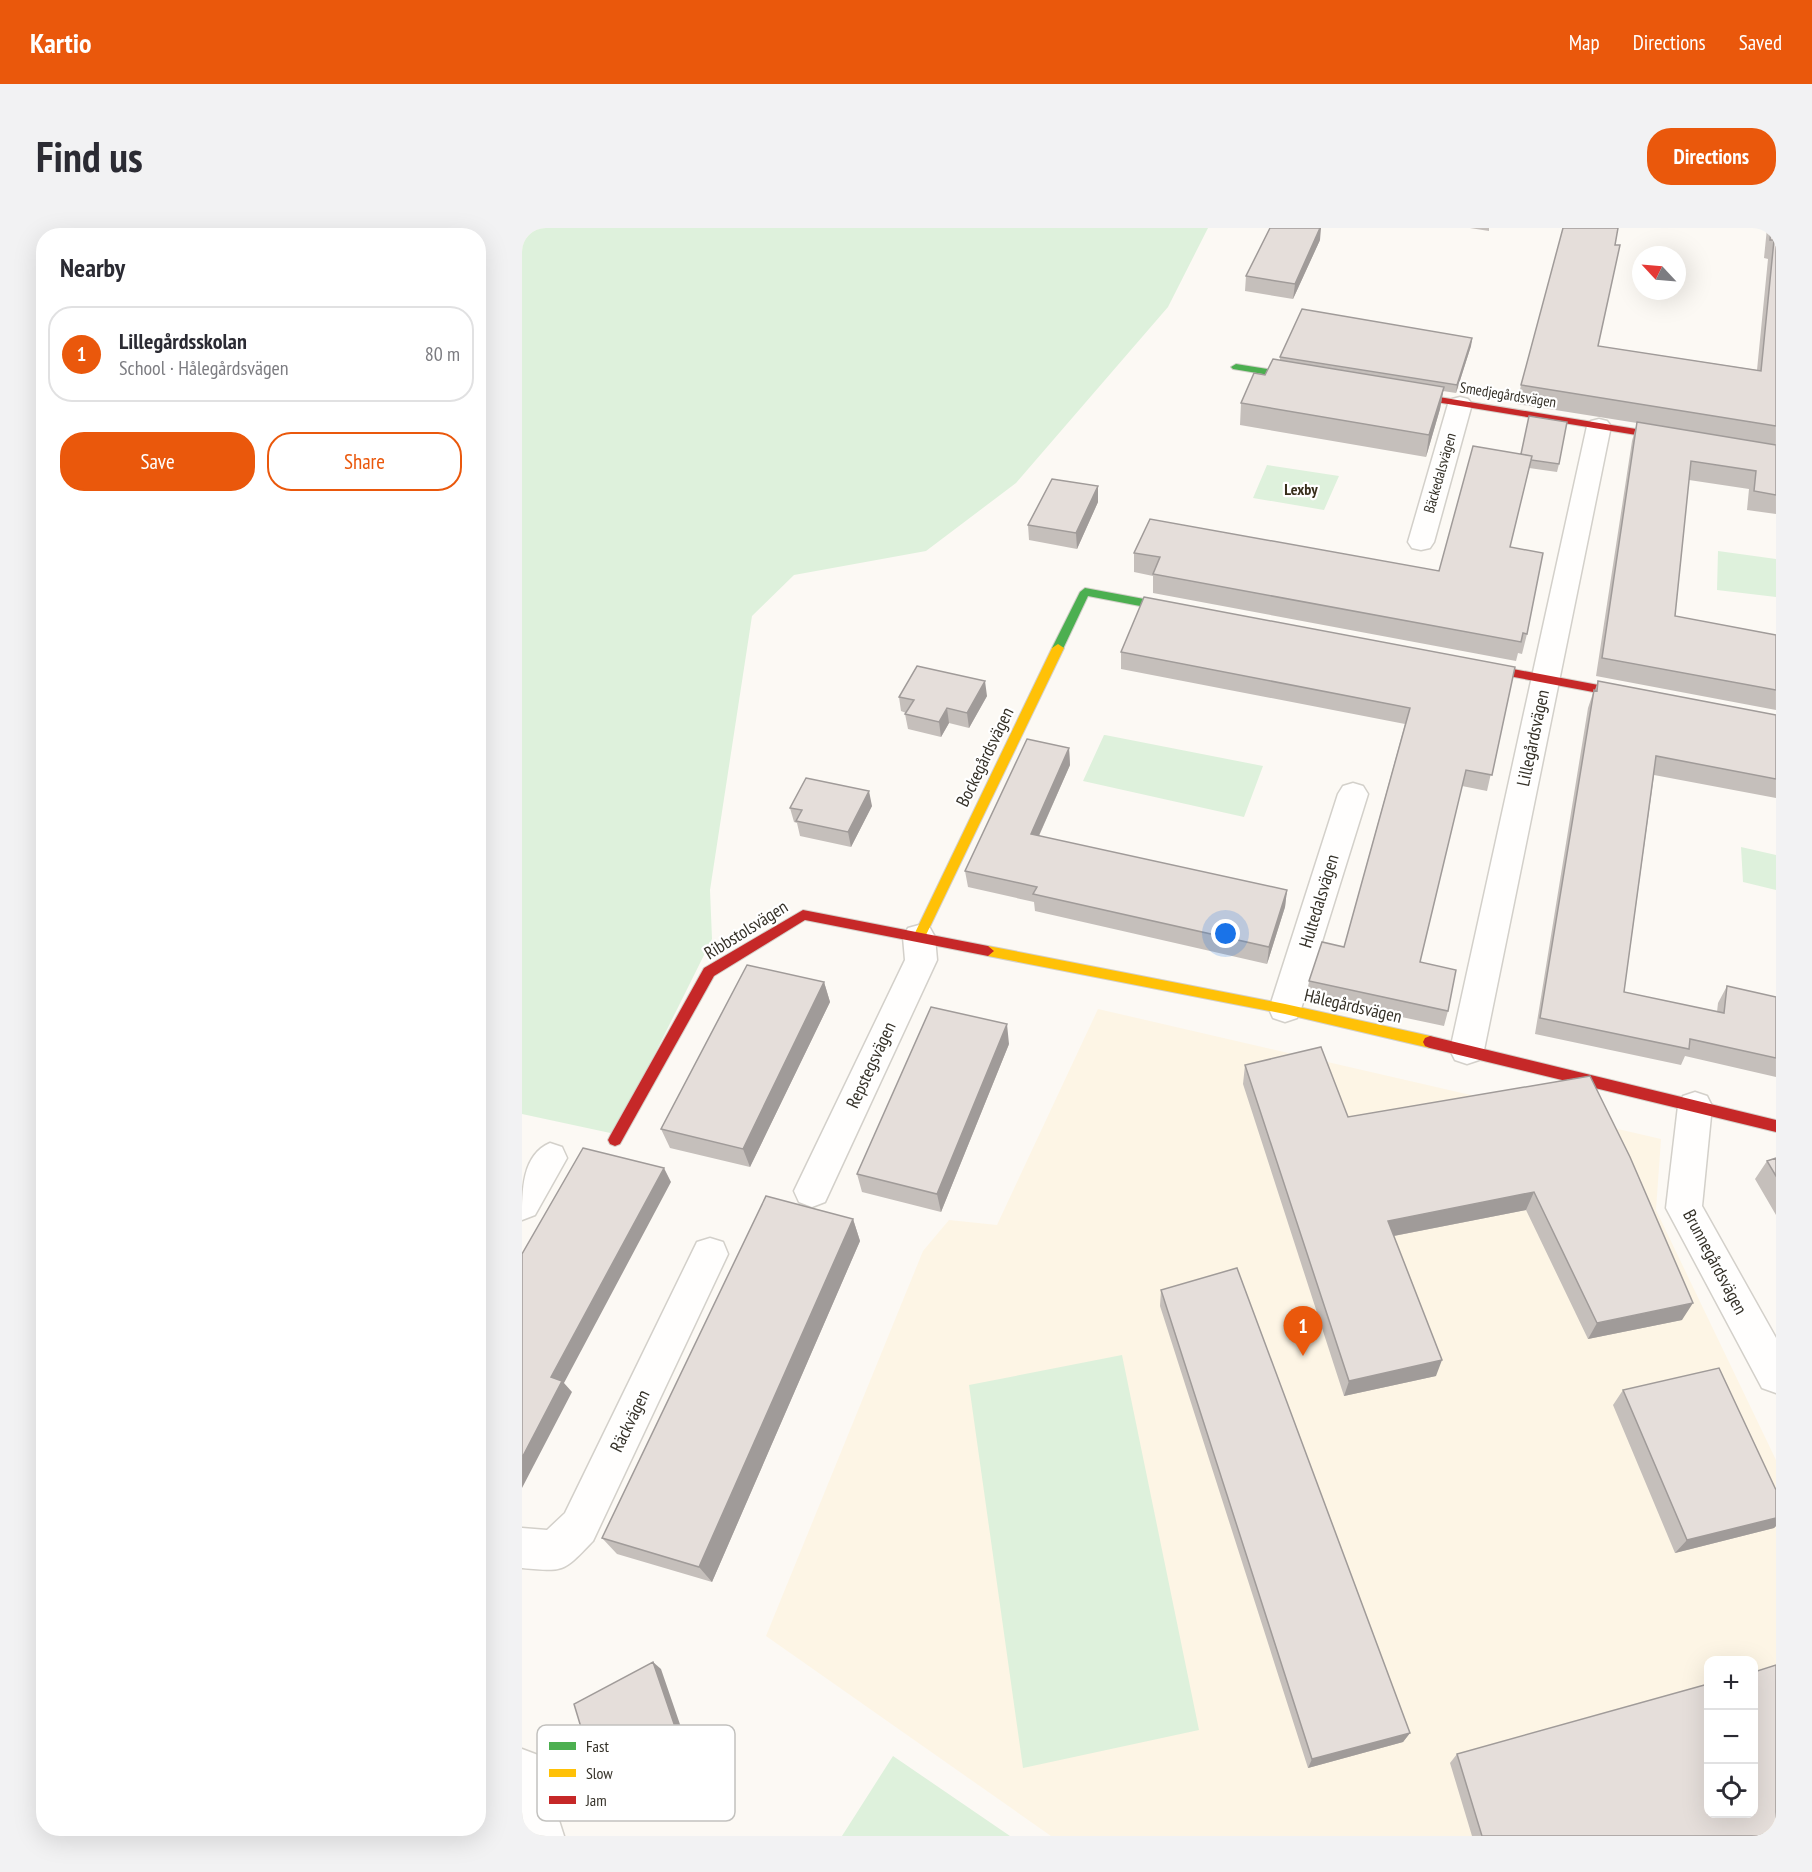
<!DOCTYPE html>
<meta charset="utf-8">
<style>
:root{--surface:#fff;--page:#f2f2f3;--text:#2b2b33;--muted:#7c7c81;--line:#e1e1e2;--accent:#ea580c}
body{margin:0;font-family:"PT Sans Narrow",sans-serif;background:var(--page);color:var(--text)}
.controls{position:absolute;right:18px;bottom:18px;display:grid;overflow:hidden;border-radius:12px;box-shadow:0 6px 24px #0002}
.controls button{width:54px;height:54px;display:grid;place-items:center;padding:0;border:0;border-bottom:2px solid var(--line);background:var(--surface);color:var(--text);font:30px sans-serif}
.compass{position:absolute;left:1110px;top:18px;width:54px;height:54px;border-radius:50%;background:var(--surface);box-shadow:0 6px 24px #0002;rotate:296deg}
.you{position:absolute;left:704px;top:706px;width:21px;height:21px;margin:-15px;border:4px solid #fff;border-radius:50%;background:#1a73e8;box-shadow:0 0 0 9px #1a73e833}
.badge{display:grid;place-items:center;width:39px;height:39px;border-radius:50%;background:var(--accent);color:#fff;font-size:20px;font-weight:700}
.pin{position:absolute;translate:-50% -50px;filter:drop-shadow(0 2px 3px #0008)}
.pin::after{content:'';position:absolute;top:32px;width:21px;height:18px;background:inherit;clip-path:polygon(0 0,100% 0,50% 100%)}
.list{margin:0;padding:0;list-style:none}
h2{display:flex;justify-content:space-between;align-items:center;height:78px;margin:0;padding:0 24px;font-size:26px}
h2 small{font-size:20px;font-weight:400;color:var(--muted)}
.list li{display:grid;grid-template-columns:39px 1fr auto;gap:18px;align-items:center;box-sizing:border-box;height:96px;margin:0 12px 12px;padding:0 12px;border:2px solid var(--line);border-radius:24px}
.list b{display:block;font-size:22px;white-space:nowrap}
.list p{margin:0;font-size:20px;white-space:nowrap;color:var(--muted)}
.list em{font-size:20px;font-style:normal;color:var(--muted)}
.actions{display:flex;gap:12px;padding:18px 24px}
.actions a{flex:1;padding:14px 0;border:2px solid var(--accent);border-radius:24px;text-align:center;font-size:21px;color:var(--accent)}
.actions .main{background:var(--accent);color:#fff}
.icon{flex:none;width:33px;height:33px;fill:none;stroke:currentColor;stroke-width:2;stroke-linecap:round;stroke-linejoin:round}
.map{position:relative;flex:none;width:1254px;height:1608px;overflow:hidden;border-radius:24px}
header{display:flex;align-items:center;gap:36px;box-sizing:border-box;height:84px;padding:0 30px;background:var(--accent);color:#fff}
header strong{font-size:28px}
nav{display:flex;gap:33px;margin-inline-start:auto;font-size:21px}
.intro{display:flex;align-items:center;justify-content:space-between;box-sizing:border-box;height:144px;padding:0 36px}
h1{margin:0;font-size:42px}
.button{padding:15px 27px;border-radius:24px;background:var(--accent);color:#fff;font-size:21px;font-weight:700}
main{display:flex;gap:36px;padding:0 36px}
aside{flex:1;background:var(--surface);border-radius:24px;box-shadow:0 6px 24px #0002}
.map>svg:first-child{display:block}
.built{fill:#fdf5e5;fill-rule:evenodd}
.green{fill:#def1dc}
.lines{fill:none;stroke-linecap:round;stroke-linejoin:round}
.street-casing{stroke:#d3d0ca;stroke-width:3}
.fast-casing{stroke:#d3d0ca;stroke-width:2}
.slow-casing{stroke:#d3d0ca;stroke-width:2}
.jam-casing{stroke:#d3d0ca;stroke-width:2}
.street{fill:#fffefd;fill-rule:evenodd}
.fast{fill:#4caf50;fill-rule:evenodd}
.slow{fill:#ffc107;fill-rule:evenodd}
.jam{fill:#c62828;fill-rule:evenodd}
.wall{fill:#c5bfbb}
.shaded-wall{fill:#a09b99}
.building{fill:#e5deda;stroke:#a09b99;stroke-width:1.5}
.labels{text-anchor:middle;stroke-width:4.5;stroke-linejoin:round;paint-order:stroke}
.far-street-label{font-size:15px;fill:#353128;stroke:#fff}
.far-neighbourhood-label{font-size:16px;font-weight:bold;fill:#382f1c;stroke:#fff}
.street-label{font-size:18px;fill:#353128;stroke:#fff}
.key{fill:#fff;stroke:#c2c1be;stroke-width:1.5}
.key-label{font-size:16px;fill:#353128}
</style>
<header>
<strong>Kartio</strong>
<nav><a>Map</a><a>Directions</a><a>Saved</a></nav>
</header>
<div class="intro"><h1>Find us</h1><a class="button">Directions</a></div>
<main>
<aside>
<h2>Nearby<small></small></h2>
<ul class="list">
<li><span class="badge">1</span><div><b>Lillegårdsskolan</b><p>School · Hålegårdsvägen</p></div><em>80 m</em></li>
</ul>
<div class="actions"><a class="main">Save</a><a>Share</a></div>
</aside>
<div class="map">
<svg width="1254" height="1608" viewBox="0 0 1254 1608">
<rect width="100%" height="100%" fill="#fcf9f4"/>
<path class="built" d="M 576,781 L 1139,911 L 1134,982 L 1254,1232 L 1254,1608 L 529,1608 L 244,1408 L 401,1023 L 427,992 L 475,997 ZM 1186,1432 L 1232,1432 L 1232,1586 L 1186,1586 Z"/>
<path class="green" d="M 0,0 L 686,0 L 646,79 L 494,255 L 404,323 L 272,347 L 230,388 L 188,662 L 190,711 L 93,906 L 0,886 Z
M 745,237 L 817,248 L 802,282 L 731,270 Z
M 1196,323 L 1254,331 L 1254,369 L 1195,362 Z
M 582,507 L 583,507 L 741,538 L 722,589 L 561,553 Z
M 1219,619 L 1254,627 L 1254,662 L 1221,654 Z
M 600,1127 L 677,1502 L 501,1540 L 447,1157 Z
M 371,1528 L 488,1608 L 320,1608 Z"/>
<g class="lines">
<g class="street-casing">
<path id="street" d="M 938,169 L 946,171 L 950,176 L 912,314 L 908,320 L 899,322 L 890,320 L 886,314 L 926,176 L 930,171 Z
M 1077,191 L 1085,193 L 1089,198 L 962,822 L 957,832 L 945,836 L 933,832 L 928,822 L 1065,198 L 1069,193 Z
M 831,555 L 841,558 L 846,566 L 779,781 L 775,790 L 763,794 L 751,790 L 747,781 L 816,566 L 821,558 Z
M 397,697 L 408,700 L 413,709 L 415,732 L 303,974 L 290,979 L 277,974 L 272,963 L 383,732 L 381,709 L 386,700 Z
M 1173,864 L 1185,868 L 1190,878 L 1180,978 L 1254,1110 L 1254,1165 L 1240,1160 L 1144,980 L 1156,878 L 1161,868 Z
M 28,915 L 40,919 L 45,930 L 13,987 L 0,992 C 0,962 0,927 28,915 Z
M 188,1010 L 201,1014 L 206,1026 L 71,1313 C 41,1344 43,1344 0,1340 L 0,1300 L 25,1302 L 43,1285 L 175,1014 Z
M 0,1521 L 16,1527 L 42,1608 L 0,1608 Z"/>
</g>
<g class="fast-casing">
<path id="fast" d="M 714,136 L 790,148 L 795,151 L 790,154 L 711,141 L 709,139 Z
M 563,360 L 665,379 L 670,383 L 665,387 L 566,368 L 540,423 L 532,423 L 530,420 L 558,364 Z"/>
</g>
<g class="slow-casing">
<path id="slow" d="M 536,416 L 542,420 L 403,709 L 402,713 L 392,713 L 391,709 L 530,420 Z
M 466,718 L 763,776 L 908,808 L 913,810 L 915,814 L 913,818 L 908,820 L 763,786 L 466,728 L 460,723 Z"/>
</g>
<g class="jam-casing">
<path id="jam" d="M 874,162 L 1157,208 L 1162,211 L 1157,214 L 871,167 L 869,165 Z
M 948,433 L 1119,465 L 1125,469 L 1119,473 L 944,440 L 944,434 Z
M 281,682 L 466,718 L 472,723 L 466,728 L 283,692 L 192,748 L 98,916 L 93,918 L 88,916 L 86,912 L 88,908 L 182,740 Z
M 908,808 L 1254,892 L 1254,904 L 908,820 L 903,818 L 901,814 L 903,810 Z"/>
</g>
<use href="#street" class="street"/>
<use href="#fast" class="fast"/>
<use href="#slow" class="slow"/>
<use href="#jam" class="jam"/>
</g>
<path class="wall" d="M 948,0 L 967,0 L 967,3 Z
M 1245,0 L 1254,0 L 1254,286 L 1225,282 L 1227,261 L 1167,252 L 1153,388 L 1254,407 L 1254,482 L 1074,448 L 1110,213 L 1115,195 L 995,176 L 999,157 L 1076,118 L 1235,142 L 1246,31 L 1242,30 Z
M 798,12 L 771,71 L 723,63 L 724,48 Z
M 950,110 L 949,118 L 934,165 L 921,163 L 918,181 L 904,229 L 718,197 L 719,175 L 758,132 L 758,129 Z
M 951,218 L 1037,236 L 1035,244 L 1007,240 L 988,319 L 1005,406 L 1000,426 L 996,425 L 994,433 L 631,365 L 631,348 L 612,344 L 612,325 L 917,343 Z
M 576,258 L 576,274 L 555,321 L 507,312 L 506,297 Z
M 599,424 L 993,439 L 965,563 L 940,558 L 898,734 L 926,783 L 922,798 L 785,769 L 787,753 L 822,719 L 883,496 L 599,441 Z
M 1076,453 L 1254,487 L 1254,570 L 1132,547 L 1102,764 L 1195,784 L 1196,775 L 1205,758 L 1254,769 L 1254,849 L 1163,828 L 1159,837 L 1013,806 L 1066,480 L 1072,462 L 1073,462 Z
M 465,468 L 447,500 L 427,495 L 419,509 L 386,501 L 383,486 L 384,485 L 379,483 L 377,469 Z
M 547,520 L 548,537 L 517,608 L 765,662 L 763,679 L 745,736 L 513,683 L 512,674 L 446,659 L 443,643 Z
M 350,578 L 329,619 L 278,608 L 275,595 L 272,594 L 268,580 Z
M 302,754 L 308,774 L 228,939 L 148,920 L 139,901 Z
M 487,816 L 419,984 L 340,964 L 335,946 Z
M 723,837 L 826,889 L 1068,848 L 1160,1092 L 1066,1111 L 1004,982 L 872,1008 L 914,1148 L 822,1168 L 721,856 Z
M 1254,930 L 1254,987 L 1233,951 L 1245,933 Z
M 331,991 L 338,1013 L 190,1354 L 95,1326 L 80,1310 Z
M 639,1062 L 888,1505 L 881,1514 L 786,1540 L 638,1078 Z
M 1101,1162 L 1254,1262 L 1254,1298 L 1252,1300 L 1153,1325 L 1091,1177 Z
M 935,1526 L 1254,1608 L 950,1608 L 928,1535 Z"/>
<path class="shaded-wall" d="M 798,0 L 799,0 L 798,12 L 771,71 L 773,56 Z
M 950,110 L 949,118 L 934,165 L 935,157 Z
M 922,159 L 918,181 L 904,229 L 907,207 Z
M 576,258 L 576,274 L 555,321 L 554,305 Z
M 463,453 L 465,468 L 447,500 L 445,485 Z
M 425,480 L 427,495 L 419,509 L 417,494 Z
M 547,520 L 548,537 L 510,623 L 509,606 Z
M 347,563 L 350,578 L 329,619 L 326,604 Z
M 765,662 L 763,679 L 745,736 L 747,719 Z
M 302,754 L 308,774 L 228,939 L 221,921 Z
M 485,796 L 487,816 L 419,984 L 415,966 Z
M 142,940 L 149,954 L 42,1155 L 50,1164 L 0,1260 L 0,1230 L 29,1149 Z
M 1012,964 L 1004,982 L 861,1010 L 866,993 Z
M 331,991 L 338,1013 L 190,1354 L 177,1339 Z
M 1171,1075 L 1160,1092 L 1066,1111 L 1075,1095 Z
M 920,1132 L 914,1148 L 822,1168 L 827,1153 Z
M 1254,1290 L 1254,1298 L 1252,1300 L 1153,1325 L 1165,1312 Z
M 131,1434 L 139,1441 L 173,1540 L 92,1584 L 83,1579 Z
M 888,1505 L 881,1514 L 786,1540 L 790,1531 Z"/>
<path class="building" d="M 748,0 L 798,0 L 773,56 L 724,48 Z
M 1041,0 L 1096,0 L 1093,17 L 1098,17 L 1076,118 L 1239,143 L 1252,12 L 1248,12 L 1249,0 L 1254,0 L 1254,198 L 999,157 Z
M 780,81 L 950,110 L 935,157 L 758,129 Z
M 751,131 L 922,159 L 907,207 L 719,175 L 732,145 L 743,147 Z
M 1007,188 L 1045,194 L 1037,236 L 1009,232 L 1010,228 L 999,226 Z
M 1115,194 L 1254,217 L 1254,267 L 1232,263 L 1234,243 L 1169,233 L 1153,388 L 1254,407 L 1254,462 L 1080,430 Z
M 951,218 L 1010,228 L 988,319 L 1021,325 L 1005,406 L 1001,405 L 999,414 L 631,346 L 638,329 L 612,325 L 628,291 L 917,343 Z
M 530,251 L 576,258 L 554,305 L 506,297 Z
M 622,369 L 993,439 L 970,547 L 944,542 L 898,734 L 934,742 L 926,783 L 787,753 L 800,714 L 822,719 L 888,480 L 599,424 Z
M 395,438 L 463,453 L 445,485 L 425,480 L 417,494 L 383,486 L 392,472 L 377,469 Z
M 1076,453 L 1254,487 L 1254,551 L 1134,528 L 1102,764 L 1202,785 L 1205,758 L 1254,769 L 1254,830 L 1168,811 L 1167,821 L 1018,790 L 1072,462 L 1075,463 Z
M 505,511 L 547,520 L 509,606 L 765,662 L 747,719 L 511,666 L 515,659 L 443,643 Z
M 284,550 L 347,563 L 326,604 L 274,593 L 280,582 L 268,580 Z
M 225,737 L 302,754 L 221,921 L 139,901 Z
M 409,779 L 485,796 L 415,966 L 335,946 Z
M 799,819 L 826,889 L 1068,848 L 1108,929 L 1171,1075 L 1075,1095 L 1012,964 L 866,993 L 920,1132 L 827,1153 L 723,837 Z
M 61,920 L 142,940 L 29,1149 L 40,1153 L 0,1230 L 0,1026 Z
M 1254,930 L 1254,948 L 1245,933 Z
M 244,968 L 331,991 L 177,1339 L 80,1310 Z
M 715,1040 L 888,1505 L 790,1531 L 639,1062 Z
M 1197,1140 L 1254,1262 L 1254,1290 L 1165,1312 L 1101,1162 Z
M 131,1434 L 165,1534 L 83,1579 L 52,1476 Z
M 1254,1437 L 1254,1608 L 960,1608 L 935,1526 L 1186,1456 L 1186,1586 L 1232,1586 L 1232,1444 Z"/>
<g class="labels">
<g class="far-street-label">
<text transform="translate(986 167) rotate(9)" y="5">Smedjegårdsvägen</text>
<text transform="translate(918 245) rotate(-74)" y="5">Bäckedalsvägen</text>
</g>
<g class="far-neighbourhood-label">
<text x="779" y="267">Lexby</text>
</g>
<g class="street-label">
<text transform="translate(1011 510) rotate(-78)" y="6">Lillegårdsvägen</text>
<text transform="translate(463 529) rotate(-64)" y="6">Bockegårdsvägen</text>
<text transform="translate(797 673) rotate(-73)" y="6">Hultedalsvägen</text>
<text transform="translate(224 702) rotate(-32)" y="6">Ribbstolsvägen</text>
<text transform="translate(831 778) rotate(13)" y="6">Hålegårdsvägen</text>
<text transform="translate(349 837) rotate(-65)" y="6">Repstegsvägen</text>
<text transform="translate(1193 1034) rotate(62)" y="6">Brunnegårdsvägen</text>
<text transform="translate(108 1193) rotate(-64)" y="6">Räckvägen</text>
</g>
</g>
<rect x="15" y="1497" width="198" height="96" rx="9" class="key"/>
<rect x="27" y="1514" width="27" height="8" fill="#4caf50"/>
<rect x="27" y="1541" width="27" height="8" fill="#ffc107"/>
<rect x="27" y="1568" width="27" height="8" fill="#c62828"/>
<g class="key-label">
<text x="64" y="1524">Fast</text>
<text x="64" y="1551">Slow</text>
<text x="64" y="1578">Jam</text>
</g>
</svg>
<div class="controls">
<button>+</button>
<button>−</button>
<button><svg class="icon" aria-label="locate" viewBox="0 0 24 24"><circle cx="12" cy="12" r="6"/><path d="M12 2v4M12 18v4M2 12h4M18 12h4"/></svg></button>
</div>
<svg class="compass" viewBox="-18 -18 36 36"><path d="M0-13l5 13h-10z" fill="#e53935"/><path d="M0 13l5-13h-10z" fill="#7c7c81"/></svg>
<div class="you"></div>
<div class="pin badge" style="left:781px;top:1128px">1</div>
</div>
</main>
